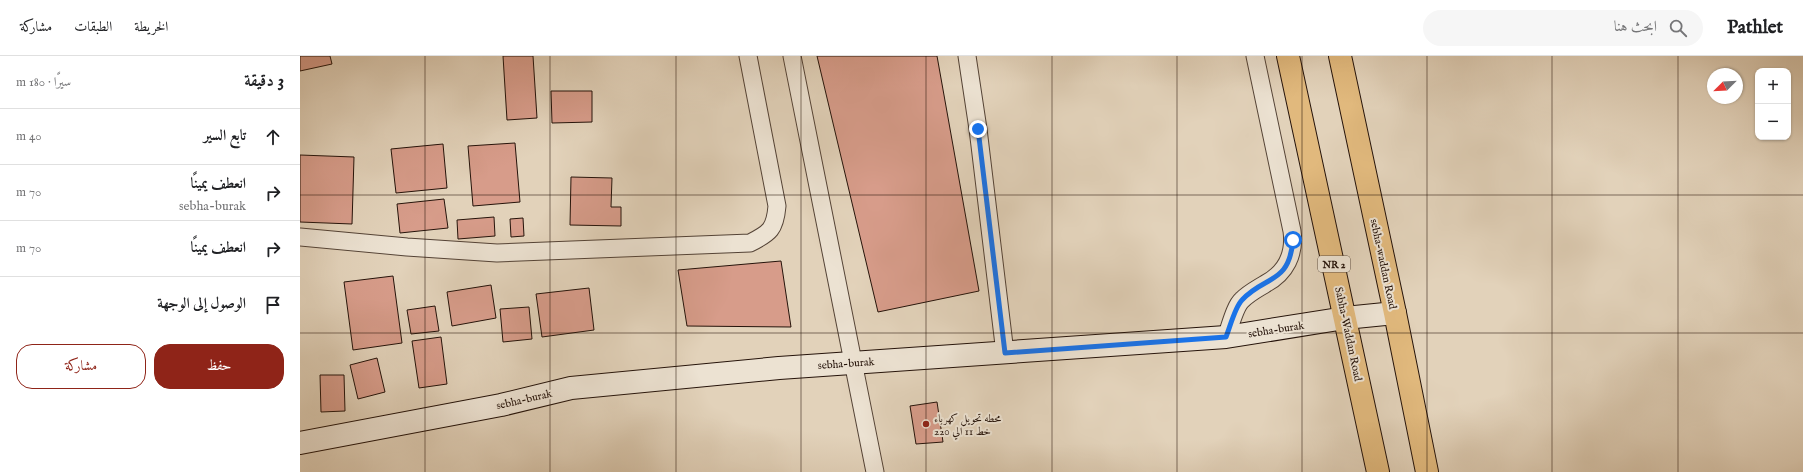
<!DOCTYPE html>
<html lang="ar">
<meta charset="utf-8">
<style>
:root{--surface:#fff;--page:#f6f6f6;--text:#202124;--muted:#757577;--line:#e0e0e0;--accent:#8f2418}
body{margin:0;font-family:"IM FELL English",Amiri,serif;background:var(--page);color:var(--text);direction:rtl}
.controls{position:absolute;right:12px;top:12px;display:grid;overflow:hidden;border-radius:8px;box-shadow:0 1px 3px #0004}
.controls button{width:36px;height:36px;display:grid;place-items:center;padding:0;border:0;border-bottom:1px solid var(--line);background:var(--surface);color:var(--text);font:20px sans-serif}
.compass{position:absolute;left:1407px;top:12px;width:36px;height:36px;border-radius:50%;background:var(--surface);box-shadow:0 1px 3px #0004;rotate:246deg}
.stop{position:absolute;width:12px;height:12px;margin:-9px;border:3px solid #1a73e8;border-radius:50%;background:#fff}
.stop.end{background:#1a73e8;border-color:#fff;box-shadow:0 1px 4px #0008}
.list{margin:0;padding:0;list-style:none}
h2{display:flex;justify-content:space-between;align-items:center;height:52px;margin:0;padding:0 16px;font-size:17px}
h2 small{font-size:13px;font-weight:400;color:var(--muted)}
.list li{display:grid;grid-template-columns:26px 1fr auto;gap:12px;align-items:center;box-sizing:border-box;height:56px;padding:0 16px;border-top:1px solid var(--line)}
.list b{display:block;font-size:15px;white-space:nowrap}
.list p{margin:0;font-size:13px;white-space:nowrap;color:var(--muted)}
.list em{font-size:13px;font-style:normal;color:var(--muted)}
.actions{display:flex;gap:8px;padding:12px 16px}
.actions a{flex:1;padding:9px 0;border:1px solid var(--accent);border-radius:16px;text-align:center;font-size:14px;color:var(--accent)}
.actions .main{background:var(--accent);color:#fff}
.icon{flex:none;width:22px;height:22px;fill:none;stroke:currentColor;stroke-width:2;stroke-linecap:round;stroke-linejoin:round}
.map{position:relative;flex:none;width:1503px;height:416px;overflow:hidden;direction:ltr}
header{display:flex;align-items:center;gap:24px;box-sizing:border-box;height:56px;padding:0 20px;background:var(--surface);border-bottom:1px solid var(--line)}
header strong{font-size:19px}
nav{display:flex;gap:22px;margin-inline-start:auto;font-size:14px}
.search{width:280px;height:36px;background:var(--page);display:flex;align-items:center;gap:10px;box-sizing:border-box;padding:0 14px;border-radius:22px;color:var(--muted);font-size:15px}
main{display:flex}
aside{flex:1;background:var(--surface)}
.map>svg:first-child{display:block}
.building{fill:#d79c8a;stroke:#25130a}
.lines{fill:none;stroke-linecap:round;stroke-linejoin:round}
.minor-casing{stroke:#544336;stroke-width:19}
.secondary-casing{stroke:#25130a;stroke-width:24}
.trunk-casing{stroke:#25130a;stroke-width:24}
.minor{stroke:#ece2d2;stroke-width:17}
.secondary{stroke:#ece2d2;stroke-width:22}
.trunk{stroke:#e1b97d;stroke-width:22}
.route{stroke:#1a73e8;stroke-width:5}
.grid{fill:none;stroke:#25130a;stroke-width:1;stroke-opacity:0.55}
.poi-dot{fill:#8f2418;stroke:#ece2d2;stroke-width:1.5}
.labels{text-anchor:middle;stroke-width:4;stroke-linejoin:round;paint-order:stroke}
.shield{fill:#ece2d2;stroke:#615146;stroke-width:1}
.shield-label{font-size:10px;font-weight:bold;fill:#25130a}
.street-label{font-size:11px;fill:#25130a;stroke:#ece2d2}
.poi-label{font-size:11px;fill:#25130a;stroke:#ece2d2;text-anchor:start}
</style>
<header>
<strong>Pathlet</strong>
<div class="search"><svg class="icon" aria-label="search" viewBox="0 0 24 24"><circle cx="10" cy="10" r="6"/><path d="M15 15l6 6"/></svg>ابحث هنا</div>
<nav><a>الخريطة</a><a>الطبقات</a><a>مشاركة</a></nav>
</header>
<main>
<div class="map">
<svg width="1503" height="416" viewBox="0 0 1503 416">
<rect width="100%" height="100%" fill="#e2d2ba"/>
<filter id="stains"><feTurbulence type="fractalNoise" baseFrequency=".005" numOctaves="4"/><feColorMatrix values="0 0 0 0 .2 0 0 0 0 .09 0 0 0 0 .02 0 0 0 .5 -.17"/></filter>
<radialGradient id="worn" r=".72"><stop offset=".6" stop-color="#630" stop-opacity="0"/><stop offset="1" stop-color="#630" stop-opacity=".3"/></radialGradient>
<path class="building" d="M 0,0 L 30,0 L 32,8 L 0,15 Z
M 203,0 L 233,0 L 237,62 L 207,64 Z
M 517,0 L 637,0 L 679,235 L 578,256 Z
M 251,35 L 292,35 L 292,66 L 252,67 Z
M 215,87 L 220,146 L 173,150 L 168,90 Z
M 143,88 L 147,132 L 96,137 L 91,93 Z
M 0,99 L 54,101 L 52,168 L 0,166 Z
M 271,121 L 312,122 L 311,151 L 321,151 L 321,170 L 270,169 Z
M 144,143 L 148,172 L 100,177 L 97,148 Z
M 194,161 L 195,180 L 158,183 L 157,164 Z
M 223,162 L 224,180 L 211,181 L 210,163 Z
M 481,205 L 491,271 L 387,270 L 378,214 Z
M 93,220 L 102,287 L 53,294 L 44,226 Z
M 191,229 L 196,262 L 152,270 L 147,236 Z
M 289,232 L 294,274 L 242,281 L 236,238 Z
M 135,250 L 139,275 L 111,278 L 107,254 Z
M 229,251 L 232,283 L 203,286 L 200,253 Z
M 141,281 L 147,328 L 119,332 L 112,285 Z
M 77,302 L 85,336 L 58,343 L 50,309 Z
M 20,319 L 44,319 L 45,355 L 21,356 Z
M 637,346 L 643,386 L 616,388 L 610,350 Z"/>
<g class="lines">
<g class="minor-casing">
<path id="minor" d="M 492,0 L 575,416
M 667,0 L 678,73 L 705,297
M 0,181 L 107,191 L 197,197 L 450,187 C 470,177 475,173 477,150 L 448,0
M 926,281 C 930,271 935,250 942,244 C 949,237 957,233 965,228 C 986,217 995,198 992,175 L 955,0"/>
</g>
<g class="secondary-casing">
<path id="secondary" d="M 0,387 L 201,349 L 271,332 L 479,312 L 926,281 L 1045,262 L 1095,257"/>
</g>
<g class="trunk-casing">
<path id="trunk" d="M 988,0 L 1078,416
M 1040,0 L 1095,257 L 1127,416"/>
</g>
<use href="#minor" class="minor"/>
<use href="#secondary" class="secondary"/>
<use href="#trunk" class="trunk"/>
</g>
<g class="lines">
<path class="route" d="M 678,73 L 705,297 L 926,281 C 930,271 935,251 942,244 C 965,219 989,229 993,184"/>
</g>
<path class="grid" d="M 125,0 L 125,416M 250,0 L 250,416M 376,0 L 376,416M 501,0 L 501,416M 626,0 L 626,416M 752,0 L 752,416M 877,0 L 877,416M 1002,0 L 1002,416M 1127,0 L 1127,416M 1252,0 L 1252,416M 1378,0 L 1378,416M 0,139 L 1503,139M 0,277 L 1503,277"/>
<circle class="poi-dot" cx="626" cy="368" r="4"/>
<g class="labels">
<rect class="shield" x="1018" y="200" width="32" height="16" rx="3"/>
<g class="shield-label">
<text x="1034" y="212">NR 2</text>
</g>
<g class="street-label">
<text transform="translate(1084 208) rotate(78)" y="4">sebha-waddan Road</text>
<text transform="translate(976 273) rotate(-9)" y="4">sebha-burak</text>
<text transform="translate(1049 278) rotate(78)" y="4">Sabha-Waddan Road</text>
<text transform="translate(546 307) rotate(-4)" y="4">sebha-burak</text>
<text transform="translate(224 343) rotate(-13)" y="4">sebha-burak</text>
</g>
<g class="poi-label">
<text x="634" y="366">محطه تحويل كهرباء<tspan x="634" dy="13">خط 11 الي 220</tspan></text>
</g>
</g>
<rect width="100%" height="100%" filter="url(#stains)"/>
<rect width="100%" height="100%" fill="url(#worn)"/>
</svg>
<div class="controls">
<button>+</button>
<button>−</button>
</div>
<svg class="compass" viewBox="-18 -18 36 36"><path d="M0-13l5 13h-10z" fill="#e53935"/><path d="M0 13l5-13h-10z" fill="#757577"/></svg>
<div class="stop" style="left:993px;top:184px"></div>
<div class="stop end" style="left:678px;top:73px"></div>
</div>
<aside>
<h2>3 دقيقة<small>سيرًا · 180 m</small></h2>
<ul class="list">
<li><svg class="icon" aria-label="ahead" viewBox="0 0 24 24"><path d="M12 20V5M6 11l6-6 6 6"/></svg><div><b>تابع السير</b></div><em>40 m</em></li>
<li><svg class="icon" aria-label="right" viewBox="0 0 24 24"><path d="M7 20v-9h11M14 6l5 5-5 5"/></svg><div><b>انعطف يمينًا</b><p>sebha-burak</p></div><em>70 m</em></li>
<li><svg class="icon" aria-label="right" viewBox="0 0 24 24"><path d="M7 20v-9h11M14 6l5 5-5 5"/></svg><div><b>انعطف يمينًا</b></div><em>70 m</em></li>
<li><svg class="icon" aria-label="arrive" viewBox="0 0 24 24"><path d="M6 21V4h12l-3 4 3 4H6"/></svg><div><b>الوصول إلى الوجهة</b></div></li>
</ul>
<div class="actions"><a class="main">حفظ</a><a>مشاركة</a></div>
</aside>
</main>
